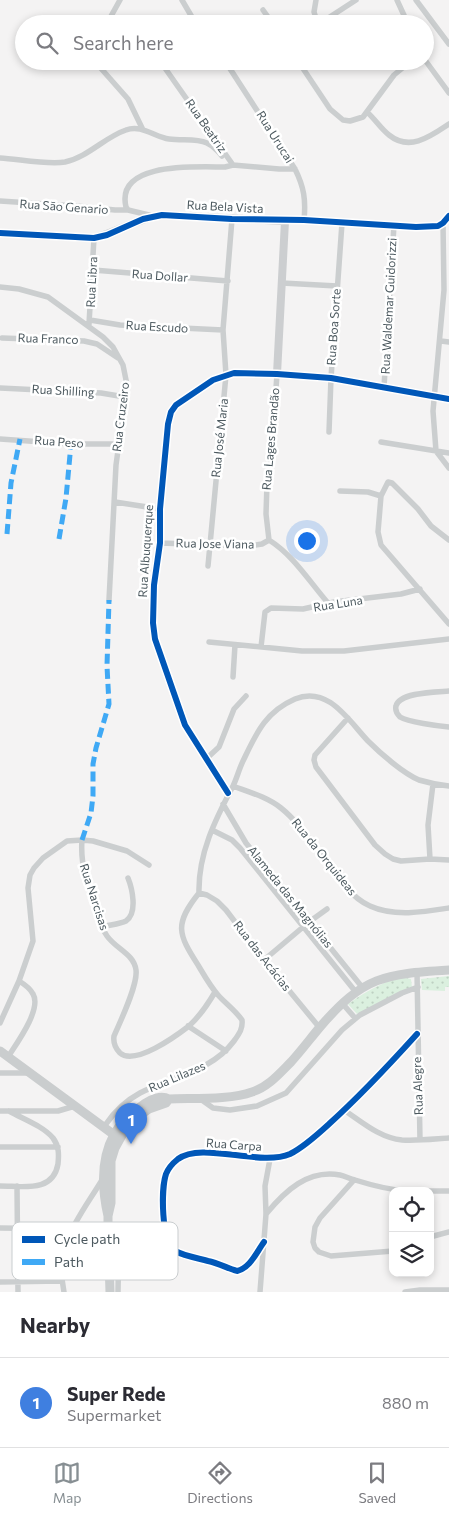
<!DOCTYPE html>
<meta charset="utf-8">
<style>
:root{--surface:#fff;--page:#f2f2f3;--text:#2b2b33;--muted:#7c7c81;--line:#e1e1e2;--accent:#878f93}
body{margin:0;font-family:Commissioner,sans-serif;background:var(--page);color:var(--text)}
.controls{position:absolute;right:15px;bottom:15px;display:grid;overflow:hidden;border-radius:10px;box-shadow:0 2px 8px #0003}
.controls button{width:45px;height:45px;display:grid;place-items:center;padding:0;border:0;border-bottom:1px solid var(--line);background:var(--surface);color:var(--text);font:25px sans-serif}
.you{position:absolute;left:306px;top:540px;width:18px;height:18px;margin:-12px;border:4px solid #fff;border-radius:50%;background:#1a73e8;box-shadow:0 0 0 8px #1a73e833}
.badge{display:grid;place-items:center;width:32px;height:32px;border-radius:50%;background:var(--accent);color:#fff;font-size:16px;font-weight:700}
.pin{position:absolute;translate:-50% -41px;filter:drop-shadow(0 1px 2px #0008)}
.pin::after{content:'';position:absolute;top:26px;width:18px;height:15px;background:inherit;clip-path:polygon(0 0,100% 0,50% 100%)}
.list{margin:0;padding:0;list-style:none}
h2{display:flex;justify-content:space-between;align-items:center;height:65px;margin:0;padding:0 20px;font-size:21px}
h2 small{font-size:16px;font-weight:400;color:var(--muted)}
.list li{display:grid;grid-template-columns:32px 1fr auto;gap:15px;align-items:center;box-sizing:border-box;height:90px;padding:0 20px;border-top:1px solid var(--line)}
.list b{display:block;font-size:19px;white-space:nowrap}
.list p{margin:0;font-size:16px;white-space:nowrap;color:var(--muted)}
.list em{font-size:16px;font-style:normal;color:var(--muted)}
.icon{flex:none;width:28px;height:28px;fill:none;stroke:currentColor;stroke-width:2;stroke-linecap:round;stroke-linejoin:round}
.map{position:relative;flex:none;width:449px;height:1292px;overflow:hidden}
.search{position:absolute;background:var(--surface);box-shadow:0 2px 8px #0003;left:15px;right:15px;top:15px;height:55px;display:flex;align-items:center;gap:12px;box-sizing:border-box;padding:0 18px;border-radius:28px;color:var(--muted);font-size:19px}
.sheet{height:155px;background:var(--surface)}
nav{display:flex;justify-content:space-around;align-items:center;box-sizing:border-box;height:70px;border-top:1px solid var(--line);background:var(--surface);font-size:14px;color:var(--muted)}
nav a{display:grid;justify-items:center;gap:2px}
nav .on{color:var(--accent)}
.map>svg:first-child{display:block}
.grass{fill:url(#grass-dots)}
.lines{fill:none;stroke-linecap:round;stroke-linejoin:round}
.street{stroke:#cbcecf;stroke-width:5.5}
.secondary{stroke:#ccced0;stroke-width:8}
.primary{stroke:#cacdce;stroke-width:9}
.quiet{stroke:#3fa9f5;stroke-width:5;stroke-dasharray:10 5;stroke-linecap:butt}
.cycleway-casing{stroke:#fff;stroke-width:9}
.cycleway{stroke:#0057b8;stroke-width:6}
.labels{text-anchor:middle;stroke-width:5;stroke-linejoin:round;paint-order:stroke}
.street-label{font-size:12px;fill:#4c595f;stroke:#fff}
.key{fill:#fff;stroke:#c9cdcf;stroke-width:1}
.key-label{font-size:14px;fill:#4c595f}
</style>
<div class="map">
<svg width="449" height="1292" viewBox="0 0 449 1292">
<defs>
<pattern id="grass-dots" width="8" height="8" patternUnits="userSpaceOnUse" patternTransform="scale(1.25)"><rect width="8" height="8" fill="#dbf0df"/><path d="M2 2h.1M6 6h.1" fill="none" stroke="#bed0c2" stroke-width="1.8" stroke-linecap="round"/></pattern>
</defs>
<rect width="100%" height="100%" fill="#f4f3f3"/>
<path class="grass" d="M 449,976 L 449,987 L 445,987 L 445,991 L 422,990 L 421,979 Z
M 401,977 L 411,979 L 412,988 L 357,1014 L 348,1004 C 365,992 381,983 401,977 Z"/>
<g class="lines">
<path class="street" d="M 182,0 L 196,24
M 316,0 L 314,12 L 318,24
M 397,0 L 408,24
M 416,0 L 449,44
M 263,10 L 273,24
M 111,24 L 110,18 L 120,0
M 319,24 L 356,0
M 425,60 L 449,93
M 160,61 L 233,165 L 279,169 L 295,169
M 225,61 L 295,169 C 304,187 306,200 304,220
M 298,61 L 330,109 L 343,120 L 350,121 L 363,117 L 394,75 L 411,61
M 98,65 L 128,99 L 143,130
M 367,112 C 375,119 381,129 389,135 C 410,152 431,136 449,124
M 0,158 C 18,159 48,165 65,162 C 88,157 105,137 126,130 C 141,124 155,137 169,139 C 182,141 196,138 207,143 C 213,146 218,151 222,156
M 0,201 L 76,206 L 115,210 L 128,210
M 153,216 L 128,210 L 126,207 C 115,161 197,167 225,167 L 233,165
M 285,221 L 304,220 L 416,227 L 438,226 L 443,223 L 449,216
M 93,270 L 228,281
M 282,283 L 337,286
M 0,287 L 19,289 L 48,297 L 103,337 L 113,347 L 123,365 L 127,385 L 116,465 L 109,600
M 90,320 L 120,325 L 223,330
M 89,324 L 94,238
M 2,338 L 84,341 L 97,344 L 118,358
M 441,341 L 449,342
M 384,387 L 394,225
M 0,388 L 101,393 L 125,397
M 329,432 L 331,378 L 342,223
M 0,439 L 71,444 L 118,444
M 381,442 L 449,453
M 436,451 L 433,411 L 444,290 L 443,223
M 436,451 L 449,468
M 340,491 L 368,492 L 381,496
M 115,502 L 160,509
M 449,540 L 431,526 L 418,509 L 392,483 L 388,482 L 381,496 L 378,532 L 381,545 L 449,624
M 160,543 L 250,546 L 262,544 L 269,540
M 208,566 L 226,375 L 223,330 L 232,219
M 209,642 L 302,651 L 344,651 L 449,639
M 261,647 L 265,612 L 271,608 L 303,609 L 334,602 L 401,594 L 420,589
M 233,677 L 235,645
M 449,691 C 437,692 399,692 396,706 C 395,710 397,714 400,717 C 408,722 438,726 449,727
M 348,718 L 315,755 L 314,760 L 316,767 L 375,845 L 385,854 L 393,859 L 401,861 L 430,859 L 449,860
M 206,759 L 219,747 L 234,709 L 246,696
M 233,786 C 249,792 267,797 281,808 C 296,820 307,836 318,851 C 331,869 350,898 370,906 C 394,917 424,912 449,908
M 228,793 L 185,725 L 155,639 L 153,623 L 154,585 L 160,543 L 160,509 L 168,424 L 171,412 L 176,405 L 213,380 L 234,373 L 277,374 L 271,460 L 267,484 L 266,514 L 269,540 C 293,555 309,581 328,603
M 223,804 L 246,843 L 362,987
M 212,830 L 232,840 L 240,848 L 355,991
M 82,840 C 80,865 88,888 97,911 C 99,919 102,929 107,936 C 116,949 134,954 136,970 C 138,985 120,1022 114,1036 C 113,1043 115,1048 120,1053 C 135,1066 176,1036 189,1026 C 200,1016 208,1004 215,992
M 430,859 L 428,825 L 433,784
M 199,893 C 198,854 215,820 233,786 C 237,778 239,769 243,761 C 256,734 265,712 295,699 C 328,685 349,721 368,741 C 381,754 403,773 419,780 C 429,783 439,785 449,786
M 199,893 L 207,895 L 217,901 L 226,910 L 264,960 L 319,1027
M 102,927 C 109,925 120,924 126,921 C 138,913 132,888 128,878
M 264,960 L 309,922 L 327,909
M 417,972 L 420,1140
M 342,1003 L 355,1018
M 0,1023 L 19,981 L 33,941 L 28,888 L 30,875 L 34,868 L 43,858 L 67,841 L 82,840 L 93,841 L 127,851 L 149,865
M 188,1026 L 226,1051
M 8,1057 C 17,1043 42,1009 33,994 C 30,988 24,984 19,981
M 0,1073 L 30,1073
M 199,1098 L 213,1108 L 230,1110 L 257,1106 L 286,1093 L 342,1030 L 360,1015 L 402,993 L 418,987
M 344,1110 C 362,1122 380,1138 402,1140 C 417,1141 434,1139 449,1138
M 0,1111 L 58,1111 L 75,1106
M 106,1124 C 115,1111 127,1100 140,1093 C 173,1076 211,1072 234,1041 C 239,1034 243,1029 242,1020 C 235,1010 225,1003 218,995 C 210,986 204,975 198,965 C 178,934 174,924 199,893
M 0,1147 L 58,1147
M 354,1180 L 320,1218 L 315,1227 L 313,1242 L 315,1248 L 319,1252 L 331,1256 L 393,1251
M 0,1186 C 23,1186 53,1193 58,1164 C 59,1154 59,1146 53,1138 C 43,1126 23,1119 9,1111
M 17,1186 L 18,1292
M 430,1191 L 449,1191
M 266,1214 C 285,1191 308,1169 340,1175 C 345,1176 350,1179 355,1180 C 371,1185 390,1190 407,1191
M 0,1228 L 72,1229
M 430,1237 L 449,1232
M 264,1242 C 256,1253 250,1268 237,1271 C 227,1268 218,1263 208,1261 C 197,1258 185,1256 175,1251 C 161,1242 161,1189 166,1174 C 168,1169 173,1163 178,1159 C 202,1141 260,1167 290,1154 C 304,1147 317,1135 329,1124 C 360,1096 389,1065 417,1034
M 0,1282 L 62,1281
M 64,1292 C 54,1244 79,1218 102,1180
M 118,1292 L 119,1233
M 260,1292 L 266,1214 L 265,1186 L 270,1159
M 405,1292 L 420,1290 L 449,1290"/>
<path class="secondary" d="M 0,233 L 94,238 C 118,232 138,218 162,215 L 285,221 L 277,374 L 331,378 L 449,399"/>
<path class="primary" d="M 0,1051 L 113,1134
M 108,1216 C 98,1172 103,1129 144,1104 C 151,1099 161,1095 169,1099 C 193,1098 231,1100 252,1092 C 268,1087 279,1074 291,1062 C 301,1051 310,1039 320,1027 C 364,976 384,974 449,970
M 110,1292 L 108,1230 L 108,1216 L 111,1203 L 111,1161 L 115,1148 L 126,1128 L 133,1120 L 149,1109 L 166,1103 L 169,1099"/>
<path class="quiet" d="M 7,534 L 11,483 L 20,439
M 59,539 L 66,498 L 71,444
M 82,840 L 91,813 L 93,796 L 93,764 L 96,748 L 109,704 L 107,666 L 109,600"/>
<g class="cycleway-casing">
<path id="cycleway" d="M 0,233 L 94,238 L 107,235 L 143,219 L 162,215 L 232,219 L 304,220 L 416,227 L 438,226 L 443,223 L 449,216
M 228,793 L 185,725 L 155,639 L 153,623 L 154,585 L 160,543 L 160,509 L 168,424 L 171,412 L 176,405 L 213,380 L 234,373 L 277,374 L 331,378 L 449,399
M 264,1242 C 256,1253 250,1268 237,1271 C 227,1268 218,1263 208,1261 C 197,1258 185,1256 175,1251 C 161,1242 161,1189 166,1174 C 168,1169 173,1163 178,1159 C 202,1141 260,1167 290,1154 C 304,1147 317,1135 329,1124 C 360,1096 389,1065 417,1034"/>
</g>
<use href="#cycleway" class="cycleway"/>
</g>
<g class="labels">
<g class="street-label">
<text transform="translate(206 126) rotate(55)" y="4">Rua Beatriz</text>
<text transform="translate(275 137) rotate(58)" y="4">Rua Urucai</text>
<text transform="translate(64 207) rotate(4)" y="4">Rua Sāo Genario</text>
<text transform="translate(225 207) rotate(3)" y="4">Rua Bela Vista</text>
<text transform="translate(160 276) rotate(4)" y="4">Rua Dollar</text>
<text transform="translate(92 282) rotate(-87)" y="4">Rua Libra</text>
<text transform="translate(389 306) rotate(-87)" y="4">Rua Waldemar Guidorizzi</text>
<text transform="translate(157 327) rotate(3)" y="4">Rua Escudo</text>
<text transform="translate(334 327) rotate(-86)" y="4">Rua Boa Sorte</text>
<text transform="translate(48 339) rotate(2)" y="4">Rua Franco</text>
<text transform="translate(63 391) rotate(3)" y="4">Rua Shilling</text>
<text transform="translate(121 417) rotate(-83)" y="4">Rua Cruzeiro</text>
<text transform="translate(220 438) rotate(-84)" y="4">Rua José Maria</text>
<text transform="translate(271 439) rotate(-85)" y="4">Rua Lages Brandão</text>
<text transform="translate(59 442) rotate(4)" y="4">Rua Peso</text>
<text transform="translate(215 544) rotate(1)" y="4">Rua Jose Viana</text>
<text transform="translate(146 551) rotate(-86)" y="4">Rua Albuquerque</text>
<text transform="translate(338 604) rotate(-9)" y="4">Rua Luna</text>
<text transform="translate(324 857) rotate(51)" y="4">Rua da Orquideas</text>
<text transform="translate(94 897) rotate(72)" y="4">Rua Narcisas</text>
<text transform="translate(290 897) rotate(51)" y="4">Alameda das Magnólias</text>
<text transform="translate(262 956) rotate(52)" y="4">Rua das Acácias</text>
<text transform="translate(177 1077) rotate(-23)" y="4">Rua Lilazes</text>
<text transform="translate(418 1086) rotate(-92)" y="4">Rua Alegre</text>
<text transform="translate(234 1145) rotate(4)" y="4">Rua Carpa</text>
</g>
</g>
<rect x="12" y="1222" width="166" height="58" rx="8" class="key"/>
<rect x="22" y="1236" width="23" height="7" fill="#0057b8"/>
<rect x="22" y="1259" width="23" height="6" fill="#3fa9f5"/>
<g class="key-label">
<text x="54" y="1244">Cycle path</text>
<text x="54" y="1267">Path</text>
</g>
</svg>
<div class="controls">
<button><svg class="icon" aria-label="locate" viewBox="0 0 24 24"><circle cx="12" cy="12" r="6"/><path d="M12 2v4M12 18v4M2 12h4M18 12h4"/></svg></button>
<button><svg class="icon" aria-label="layers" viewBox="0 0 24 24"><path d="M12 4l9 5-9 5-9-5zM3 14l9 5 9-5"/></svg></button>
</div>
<div class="you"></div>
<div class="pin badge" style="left:131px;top:1144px;background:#3f7fe0">1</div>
<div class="search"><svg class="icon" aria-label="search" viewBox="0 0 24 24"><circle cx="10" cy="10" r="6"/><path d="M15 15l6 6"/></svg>Search here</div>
</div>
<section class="sheet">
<h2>Nearby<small></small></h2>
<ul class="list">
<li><span class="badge" style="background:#3f7fe0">1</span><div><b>Super Rede</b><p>Supermarket</p></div><em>880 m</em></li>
</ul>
</section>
<nav>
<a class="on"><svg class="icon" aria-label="map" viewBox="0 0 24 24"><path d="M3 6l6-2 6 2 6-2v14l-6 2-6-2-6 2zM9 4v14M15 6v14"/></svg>Map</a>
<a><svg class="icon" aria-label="directions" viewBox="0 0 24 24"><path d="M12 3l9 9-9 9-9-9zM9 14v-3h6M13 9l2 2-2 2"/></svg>Directions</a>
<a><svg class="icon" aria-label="saved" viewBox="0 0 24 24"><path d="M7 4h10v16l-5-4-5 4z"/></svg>Saved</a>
</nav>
